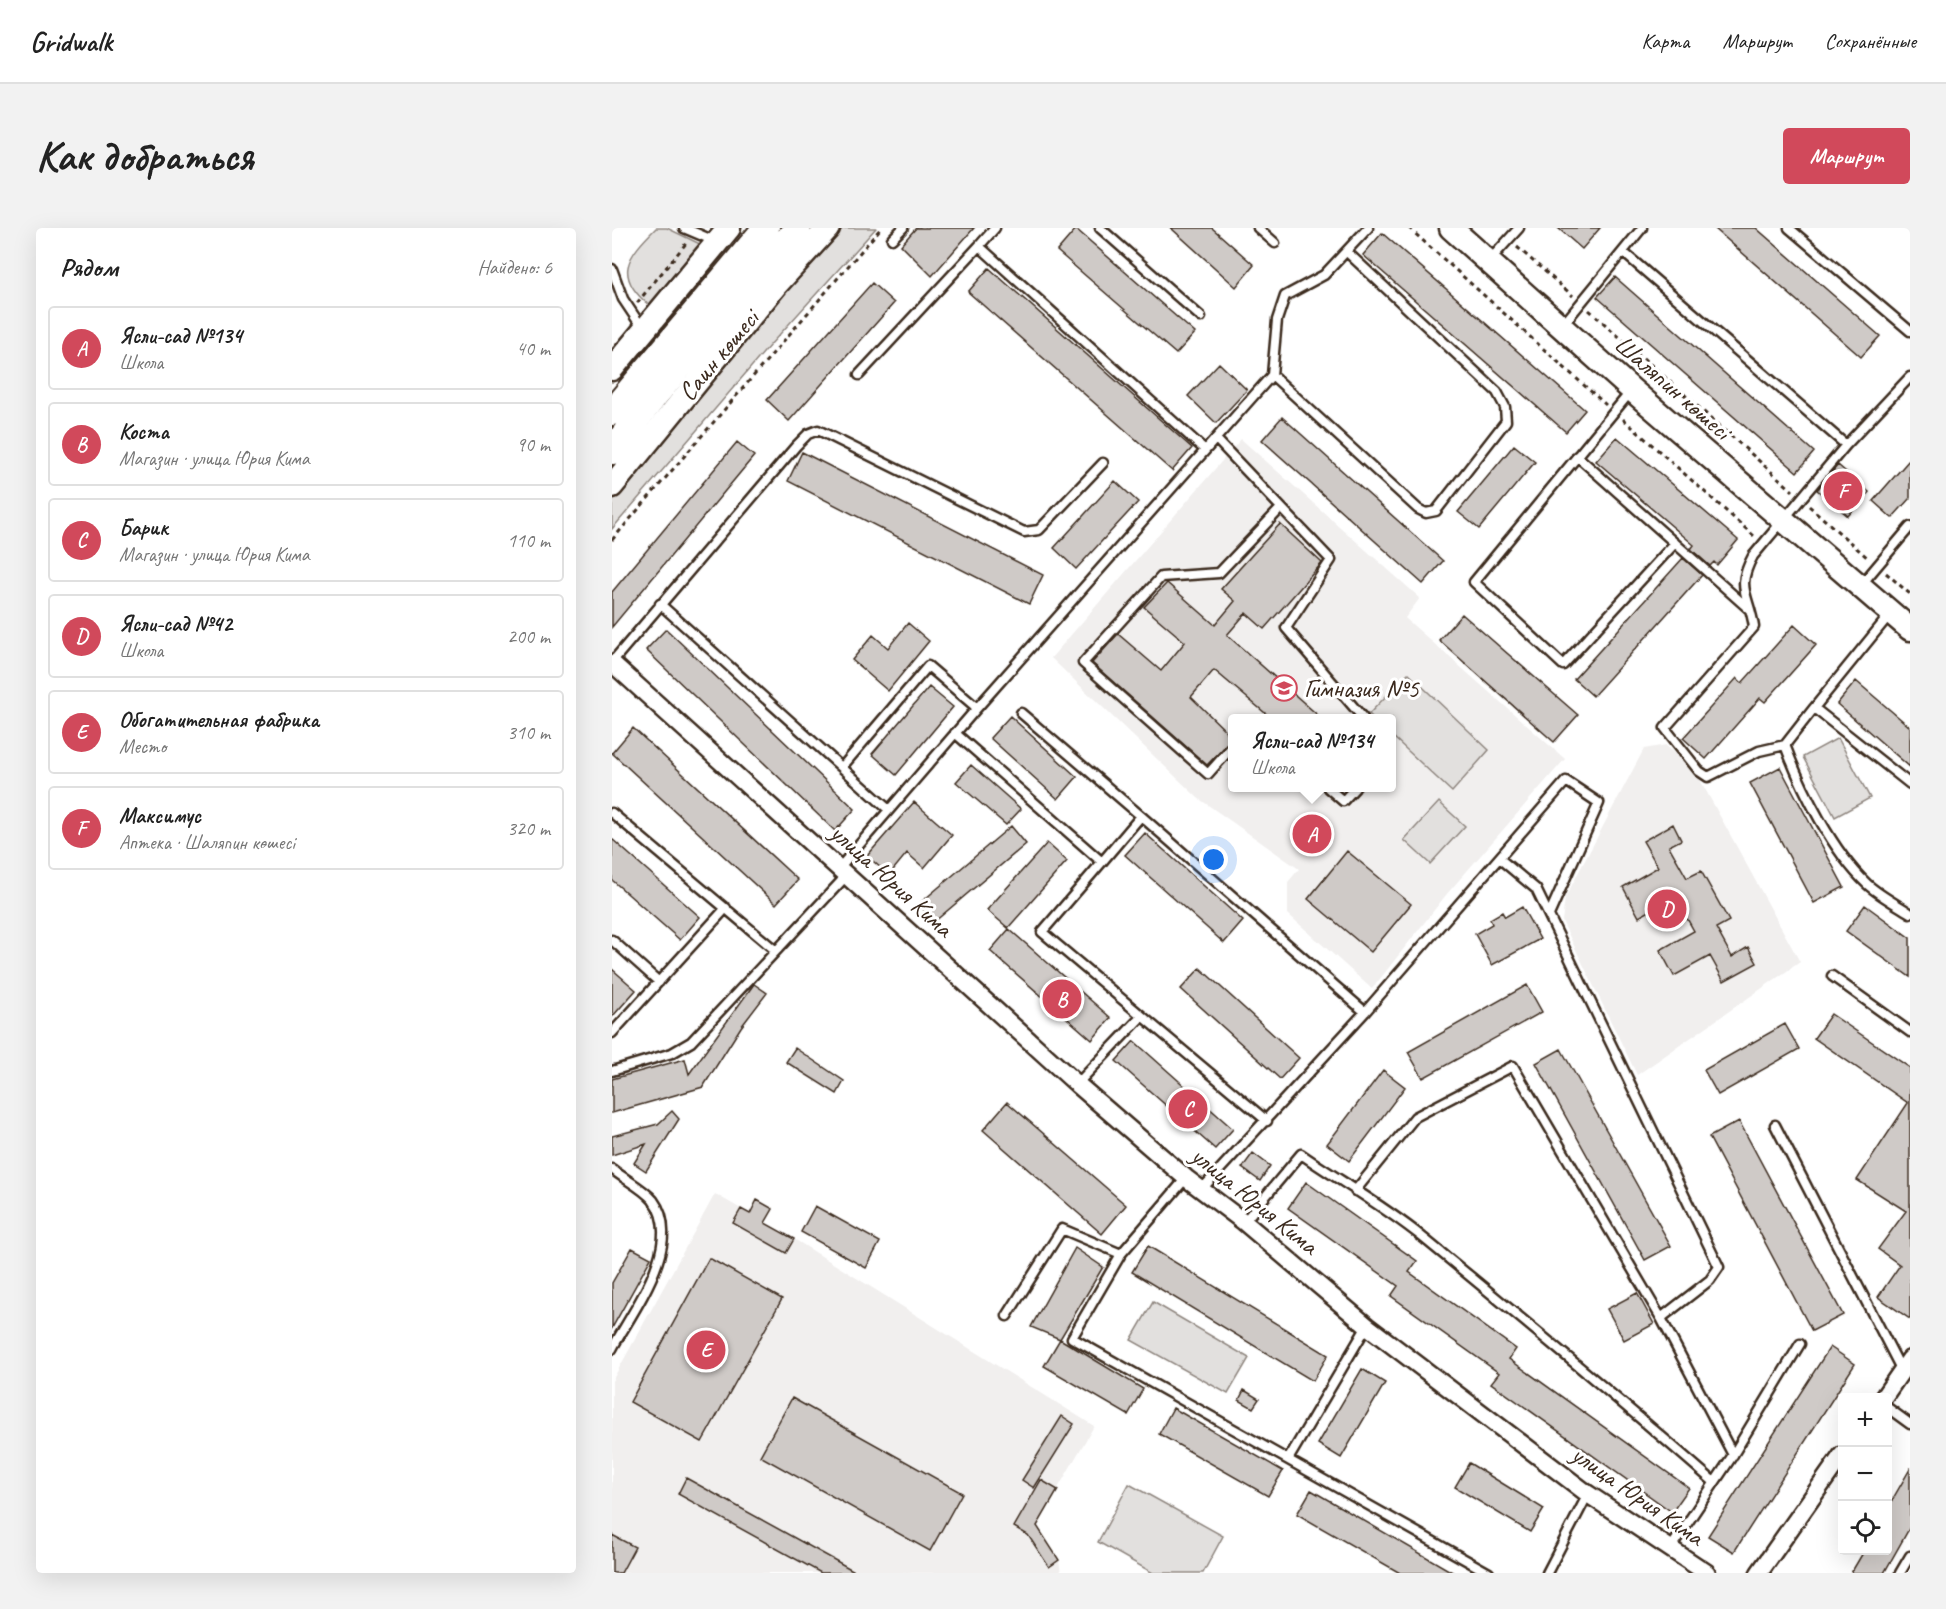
<!DOCTYPE html>
<html lang="ru">
<meta charset="utf-8">
<style>
:root{--surface:#fff;--page:#f2f2f2;--text:#222;--muted:#767676;--line:#e0e0e0;--accent:#d1495b}
body{margin:0;font-family:Caveat,sans-serif;background:var(--page);color:var(--text)}
.controls{position:absolute;right:18px;bottom:18px;display:grid;overflow:hidden;border-radius:6px;box-shadow:0 6px 24px #0002}
.controls button{width:54px;height:54px;display:grid;place-items:center;padding:0;border:0;border-bottom:2px solid var(--line);background:var(--surface);color:var(--text);font:30px sans-serif}
.you{position:absolute;left:602px;top:632px;width:21px;height:21px;margin:-15px;border:4px solid #fff;border-radius:50%;background:#1a73e8;box-shadow:0 0 0 9px #1a73e833}
.badge{display:grid;place-items:center;width:39px;height:39px;border-radius:50%;background:var(--accent);color:#fff;font-size:20px;font-weight:700}
.pin{position:absolute;translate:-50% -50%;border:3px solid #fff;box-shadow:0 2px 6px #0006}
.popup{position:absolute;left:616px;top:486px;width:168px;height:78px;box-sizing:border-box;display:grid;place-content:center;border-radius:6px;background:var(--surface);filter:drop-shadow(0 2px 4px #0005);font-size:20px;white-space:nowrap;color:var(--muted)}
.popup b{font-size:22px;color:var(--text)}
.popup::after{content:'';position:absolute;left:50%;top:100%;margin-left:-12px;border:12px solid transparent;border-top-color:var(--surface)}
.list{margin:0;padding:0;list-style:none}
h2{display:flex;justify-content:space-between;align-items:center;height:78px;margin:0;padding:0 24px;font-size:26px}
h2 small{font-size:20px;font-weight:400;color:var(--muted)}
.list li{display:grid;grid-template-columns:39px 1fr auto;gap:18px;align-items:center;box-sizing:border-box;height:84px;margin:0 12px 12px;padding:0 12px;border:2px solid var(--line);border-radius:6px}
.list b{display:block;font-size:22px;white-space:nowrap}
.list p{margin:0;font-size:20px;white-space:nowrap;color:var(--muted)}
.list em{font-size:20px;font-style:normal;color:var(--muted)}
.icon{flex:none;width:33px;height:33px;fill:none;stroke:currentColor;stroke-width:2;stroke-linecap:round;stroke-linejoin:round}
.map{position:relative;flex:none;width:1298px;height:1345px;overflow:hidden;border-radius:6px}
header{display:flex;align-items:center;gap:36px;box-sizing:border-box;height:84px;padding:0 30px;background:var(--surface);border-bottom:2px solid var(--line)}
header strong{font-size:28px}
nav{display:flex;gap:33px;margin-inline-start:auto;font-size:21px}
.intro{display:flex;align-items:center;justify-content:space-between;box-sizing:border-box;height:144px;padding:0 36px}
h1{margin:0;font-size:42px}
.button{padding:15px 27px;border-radius:6px;background:var(--accent);color:#fff;font-size:21px;font-weight:700}
main{display:flex;gap:36px;padding:0 36px}
aside{flex:1;background:var(--surface);border-radius:6px;box-shadow:0 6px 24px #0002}
.map>svg:first-child{display:block}
.built{fill:#f1efee;fill-rule:evenodd}
.green{fill:#e2e0de;stroke:#8e857e;stroke-width:1.5}
.building{fill:#cfcac7;stroke:#3b2a1e;stroke-width:1.5}
.lines{fill:none;stroke-linecap:round;stroke-linejoin:round}
.service-casing{stroke:#3b2a1e;stroke-width:13}
.minor-casing{stroke:#3b2a1e;stroke-width:21}
.secondary-casing{stroke:#3b2a1e;stroke-width:27}
.primary-casing{stroke:#3b2a1e;stroke-width:30}
.path{stroke:#3b2a1e;stroke-width:3;stroke-dasharray:4.5 4.5;stroke-linecap:butt}
.service{stroke:#fff;stroke-width:8}
.minor{stroke:#fff;stroke-width:16}
.secondary{stroke:#fff;stroke-width:22}
.primary{stroke:#fff;stroke-width:26}
.labels{text-anchor:middle;stroke-width:6;stroke-linejoin:round;paint-order:stroke}
.street-label{font-size:26px;fill:#3b2a1e;stroke:#fff}
.poi-label{font-size:26px;fill:#3b2a1e;stroke:#fff;text-anchor:start}
</style>
<header>
<strong>Gridwalk</strong>
<nav><a>Карта</a><a>Маршрут</a><a>Сохранённые</a></nav>
</header>
<div class="intro"><h1>Как добраться</h1><a class="button">Маршрут</a></div>
<main>
<aside>
<h2>Рядом<small>Найдено: 6</small></h2>
<ul class="list">
<li><span class="badge">A</span><div><b>Ясли-сад №134</b><p>Школа</p></div><em>40 m</em></li>
<li><span class="badge">B</span><div><b>Коста</b><p>Магазин · улица Юрия Кима</p></div><em>90 m</em></li>
<li><span class="badge">C</span><div><b>Барик</b><p>Магазин · улица Юрия Кима</p></div><em>110 m</em></li>
<li><span class="badge">D</span><div><b>Ясли-сад №42</b><p>Школа</p></div><em>200 m</em></li>
<li><span class="badge">E</span><div><b>Обогатительная фабрика</b><p>Место</p></div><em>310 m</em></li>
<li><span class="badge">F</span><div><b>Максимус</b><p>Аптека · Шаляпин көшесі</p></div><em>320 m</em></li>
</ul>
</aside>
<div class="map">
<svg width="1298" height="1345" viewBox="0 0 1298 1345">
<rect width="100%" height="100%" fill="#fff"/>
<filter id="ink" filterUnits="userSpaceOnUse"><feTurbulence type="fractalNoise" baseFrequency=".0167" numOctaves="2"/><feDisplacementMap in="SourceGraphic" scale="12" xChannelSelector="R" yChannelSelector="G"/><feConvolveMatrix kernelMatrix="1 2 1 2 8 2 1 2 1" color-interpolation-filters="sRGB"/></filter>
<g filter="url(#ink)">
<path class="built" d="M 629,211 L 808,370 L 793,390 L 953,531 L 834,667 L 760,761 L 676,686 L 676,654 L 687,641 L 586,570 L 439,430 ZM 620,490 L 780,490 L 780,560 L 620,560 Z
M 1054,517 L 1081,539 L 1188,734 L 1025,847 L 950,693 L 953,670 L 1032,521 Z
M 103,966 L 182,1011 L 482,1198 L 423,1300 L 447,1332 L 449,1345 L 0,1345 L 0,1153 Z"/>
<path class="green" d="M 44,0 L 55,0 L 90,17 L 38,78 C 0,47 16,28 44,0 Z
M 231,0 L 264,0 L 158,117 L 0,301 L 0,269 L 133,108 Z
M 796,445 L 877,522 L 840,564 L 780,508 L 780,490 L 761,490 L 757,486 Z
M 1226,510 L 1258,570 L 1223,589 L 1191,529 Z
M 827,574 L 853,598 L 818,636 L 792,612 Z
M 541,1074 L 637,1130 L 616,1166 L 519,1112 Z
M 517,1256 L 611,1308 L 591,1345 L 541,1345 L 486,1314 Z"/>
<path class="building" d="M 304,0 L 362,0 L 320,48 L 289,17 Z
M 559,0 L 600,0 L 642,37 L 624,59 Z
M 946,0 L 988,0 L 970,21 Z
M 1102,0 L 1144,0 L 1268,108 L 1249,129 Z
M 464,1 L 583,105 L 564,126 L 445,23 Z
M 770,5 L 973,182 L 954,204 L 751,27 Z
M 377,40 L 580,220 L 560,243 L 356,64 Z
M 1003,49 L 1202,224 L 1185,244 L 985,69 Z
M 260,55 L 282,75 L 177,193 L 155,172 Z
M 607,135 L 635,162 L 604,195 L 576,168 Z
M 670,189 L 831,333 L 811,356 L 650,212 Z
M 1005,209 L 1126,312 L 1105,337 L 1102,334 L 1098,338 L 1079,321 L 1082,317 L 984,233 Z
M 125,214 L 142,228 L 0,399 L 0,364 Z
M 902,217 L 923,234 L 867,301 L 846,284 Z
M 190,224 L 431,347 L 417,376 L 176,253 Z
M 1298,231 L 1298,270 L 1280,290 L 1261,273 Z
M 1226,237 L 1257,264 L 1236,288 L 1205,262 Z
M 503,253 L 526,274 L 464,341 L 442,320 Z
M 668,296 L 710,335 L 652,401 L 634,385 L 615,407 L 709,490 L 659,490 L 602,442 L 579,469 L 621,510 L 595,537 L 480,435 L 506,406 L 549,443 L 573,414 L 532,379 L 555,355 L 603,397 L 623,373 L 609,361 Z
M 1071,330 L 1090,347 L 981,468 L 962,451 Z
M 850,386 L 966,487 L 942,514 L 827,412 Z
M 296,395 L 317,413 L 276,463 L 240,432 L 261,407 L 276,420 Z
M 1182,397 L 1204,417 L 1153,474 L 1148,470 L 1094,531 L 1071,510 L 1125,450 L 1130,455 Z
M 54,401 L 243,581 L 223,603 L 34,422 Z
M 1244,453 L 1298,499 L 1298,539 L 1225,476 Z
M 317,459 L 341,479 L 284,547 L 260,526 Z
M 398,488 L 465,549 L 446,571 L 378,510 Z
M 21,500 L 186,652 L 164,676 L 0,525 Z
M 359,537 L 409,581 L 394,597 L 344,554 Z
M 1168,539 L 1232,659 L 1202,675 L 1138,555 Z
M 302,574 L 340,607 L 312,640 L 295,625 L 277,647 L 255,628 Z
M 1061,596 L 1069,612 L 1057,618 L 1075,650 L 1089,643 L 1117,693 L 1104,700 L 1120,729 L 1136,719 L 1145,735 L 1112,753 L 1098,728 L 1062,748 L 1048,722 L 1082,703 L 1063,669 L 1027,689 L 1011,659 L 1046,639 L 1031,613 Z
M 399,598 L 414,616 L 322,694 L 307,676 Z
M 533,605 L 631,693 L 612,715 L 513,627 Z
M 0,611 L 88,689 L 68,712 L 0,652 Z
M 435,615 L 455,633 L 396,700 L 375,682 Z
M 735,623 L 799,676 L 759,724 L 696,671 Z
M 1253,677 L 1298,710 L 1298,749 L 1234,703 Z
M 910,679 L 928,711 L 880,737 L 863,706 L 880,696 L 878,691 L 890,684 L 893,689 Z
M 397,701 L 499,790 L 480,812 L 378,723 Z
M 588,740 L 687,830 L 668,851 L 569,761 Z
M 0,741 L 24,762 L 0,789 Z
M 142,756 L 155,765 L 129,799 L 91,859 L 0,885 L 0,851 L 73,831 L 77,846 Z
M 915,757 L 930,784 L 811,850 L 796,824 Z
M 1219,786 L 1298,840 L 1298,1091 L 1266,1069 L 1288,1037 L 1266,1021 L 1294,983 L 1245,952 L 1296,875 L 1202,810 Z
M 1173,796 L 1187,821 L 1106,867 L 1092,842 Z
M 522,813 L 621,901 L 603,921 L 504,833 Z
M 183,820 L 232,853 L 225,866 L 174,834 Z
M 949,821 L 1059,1018 L 1033,1032 L 924,835 Z
M 771,842 L 793,859 L 737,933 L 715,916 Z
M 395,874 L 514,977 L 490,1006 L 371,902 Z
M 60,883 L 67,891 L 34,943 L 22,935 L 34,916 L 0,927 L 0,908 L 46,896 Z
M 1127,893 L 1231,1087 L 1200,1103 L 1097,909 Z
M 641,925 L 658,938 L 648,953 L 630,940 Z
M 694,954 L 805,1033 L 797,1044 L 904,1121 L 897,1131 L 1077,1260 L 1060,1284 L 879,1155 L 887,1145 L 779,1068 L 786,1058 L 676,980 Z
M 145,972 L 161,981 L 153,995 L 182,1011 L 174,1025 L 121,995 L 129,981 L 138,986 Z
M 203,978 L 268,1014 L 254,1040 L 189,1004 Z
M 536,1018 L 716,1127 L 701,1153 L 520,1044 Z
M 20,1020 L 39,1030 L 0,1100 L 0,1055 Z
M 463,1020 L 491,1039 L 448,1111 L 419,1099 Z
M 97,1030 L 170,1071 L 90,1214 L 18,1174 Z
M 1025,1065 L 1042,1096 L 1012,1112 L 995,1081 Z
M 448,1111 L 531,1161 L 516,1187 L 432,1138 Z
M 1218,1119 L 1243,1136 L 1122,1324 L 1096,1308 Z
M 750,1141 L 773,1155 L 729,1230 L 706,1216 Z
M 632,1162 L 647,1171 L 641,1180 L 627,1172 Z
M 180,1170 L 350,1265 L 318,1323 L 148,1228 Z
M 561,1180 L 671,1243 L 656,1268 L 547,1206 Z
M 450,1188 L 462,1196 L 422,1260 L 410,1252 Z
M 857,1235 L 932,1281 L 918,1304 L 843,1259 Z
M 1298,1241 L 1298,1299 L 1272,1345 L 1239,1345 L 1252,1323 L 1275,1323 L 1275,1281 Z
M 74,1250 L 246,1345 L 209,1345 L 66,1266 Z
M 429,1252 L 446,1262 L 425,1298 L 447,1332 L 437,1339 L 416,1307 L 402,1299 Z
M 699,1262 L 842,1345 L 788,1345 L 685,1286 Z
M 0,1307 L 23,1319 L 9,1345 L 0,1345 Z"/>
<g class="lines">
<g class="service-casing">
<path id="service" d="M 72,0 L 105,14
M 383,0 L 367,18 L 593,222
M 488,0 L 589,89
M 646,0 L 663,15
M 1177,0 L 1298,103
M 280,11 L 291,0
M 1011,24 L 1234,217
M 877,33 L 907,0
M 0,41 L 11,71 L 31,101
M 950,98 L 1030,0
M 247,147 L 367,18
M 660,147 L 806,281 L 814,285 L 824,283 L 894,193 L 893,179 L 885,164 L 735,24
M 1020,162 L 862,354 L 951,437 L 1063,315
M 604,211 L 719,332 L 674,400 L 751,490
M 965,228 L 1137,381
M 1249,357 L 1298,299
M 48,376 L 277,582
M 1279,385 L 1202,480 L 1298,556
M 0,434 L 184,218 L 196,206 L 206,202 L 412,304 L 427,302 L 491,235
M 1202,480 L 1173,517 L 1147,523 L 1096,549 L 1087,543 L 1053,500 L 1142,399 C 1137,366 1123,361 1141,328 L 1234,217 L 1298,149
M 409,485 L 529,588
M 343,505 L 490,634 L 529,588 L 753,784
M 1173,517 C 1190,562 1220,623 1255,656 C 1267,667 1284,676 1298,685
M 620,519 L 596,546 L 471,435 L 549,349 L 607,345 L 669,280
M 230,539 L 316,438 L 365,480
M 716,560 L 731,573 L 743,560
M 0,585 L 163,722
M 888,631 L 924,661 L 1107,1039 L 1098,1052 L 1049,1090
M 490,634 L 430,704 L 655,893
M 228,639 L 365,480 L 660,147 L 665,92 L 673,68 L 712,47 L 756,0
M 0,712 L 47,754
M 1220,748 L 1298,804
M 0,805 L 114,680
M 0,843 L 60,825 L 79,814 L 236,646
M 465,856 L 530,788
M 1163,897 L 1290,1143
M 0,941 C 12,951 31,960 41,972 C 73,1015 21,1082 0,1121
M 574,950 L 509,1026 L 460,1110 L 877,1345
M 589,962 L 753,784 L 954,553 L 987,575 L 937,687
M 743,963 L 803,889 L 901,838 L 1049,1090 L 1121,1227
M 632,994 L 689,926 C 728,953 772,978 809,1008 C 908,1089 1006,1170 1102,1254
M 395,1088 L 450,1001 L 509,1026
M 1276,1180 L 1298,1196
M 677,1230 L 755,1098
M 1058,1321 L 1121,1227 L 1188,1116
M 935,1345 L 976,1266
M 1288,1345 L 1298,1328"/>
</g>
<g class="minor-casing">
<path id="minor" d="M 0,435 L 465,856 L 574,950 L 632,994 L 755,1098 L 976,1266 L 1095,1345
M 1271,1170 L 1298,1131
M 1147,1345 L 1230,1227"/>
</g>
<g class="secondary-casing">
<path id="secondary" d="M 839,0 L 1020,162 L 1298,401
M 0,141 L 117,0
M 0,258 L 164,57 L 216,0"/>
</g>
<g class="primary-casing">
<path id="primary" d="M 0,184 L 154,0
M 0,223 L 43,167 L 186,0"/>
</g>
<path class="path" d="M 797,0 L 994,177
M 905,19 L 961,68
M 25,75 L 76,13
M 977,82 L 1181,263
M 1011,191 L 1142,308
M 1197,278 L 1257,331
M 0,312 L 269,0
M 1274,345 L 1298,366"/>
<use href="#service" class="service"/>
<use href="#minor" class="minor"/>
<use href="#secondary" class="secondary"/>
<use href="#primary" class="primary"/>
</g>
</g>
<defs>
<g id="school-ring" transform="scale(1.35)"><circle r="9.5" fill="#fff" stroke="#d1495b" stroke-width="1.5"/><path d="M0-5L7-2L0 1L-7-2ZM-4 1L0 2.5L4 1V4Q0 6-4 4Z" fill="#d1495b"/></g>
</defs>
<g fill-rule="evenodd">
<use href="#school-ring" x="672" y="460"/>
</g>
<g class="labels">
<g class="street-label">
<text transform="translate(106 127) rotate(-50)" y="9">Саин көшесі</text>
<text transform="translate(1061 159) rotate(41)" y="9">Шаляпин көшесі</text>
<text transform="translate(280 652) rotate(42)" y="9">улица Юрия Кима</text>
<text transform="translate(643 972) rotate(39)" y="9">улица Юрия Кима</text>
<text transform="translate(1026 1267) rotate(35)" y="9">улица Юрия Кима</text>
</g>
<g class="poi-label">
<text x="692" y="469">Гимназия №5</text>
</g>
</g>
</svg>
<div class="controls">
<button>+</button>
<button>−</button>
<button><svg class="icon" aria-label="locate" viewBox="0 0 24 24"><circle cx="12" cy="12" r="6"/><path d="M12 2v4M12 18v4M2 12h4M18 12h4"/></svg></button>
</div>
<div class="you"></div>
<div class="pin badge" style="left:700px;top:606px">A</div>
<div class="popup"><b>Ясли-сад №134</b>Школа</div>
<div class="pin badge" style="left:450px;top:771px">B</div>
<div class="pin badge" style="left:576px;top:881px">C</div>
<div class="pin badge" style="left:1055px;top:681px">D</div>
<div class="pin badge" style="left:94px;top:1122px">E</div>
<div class="pin badge" style="left:1231px;top:263px">F</div>
</div>
</main>
